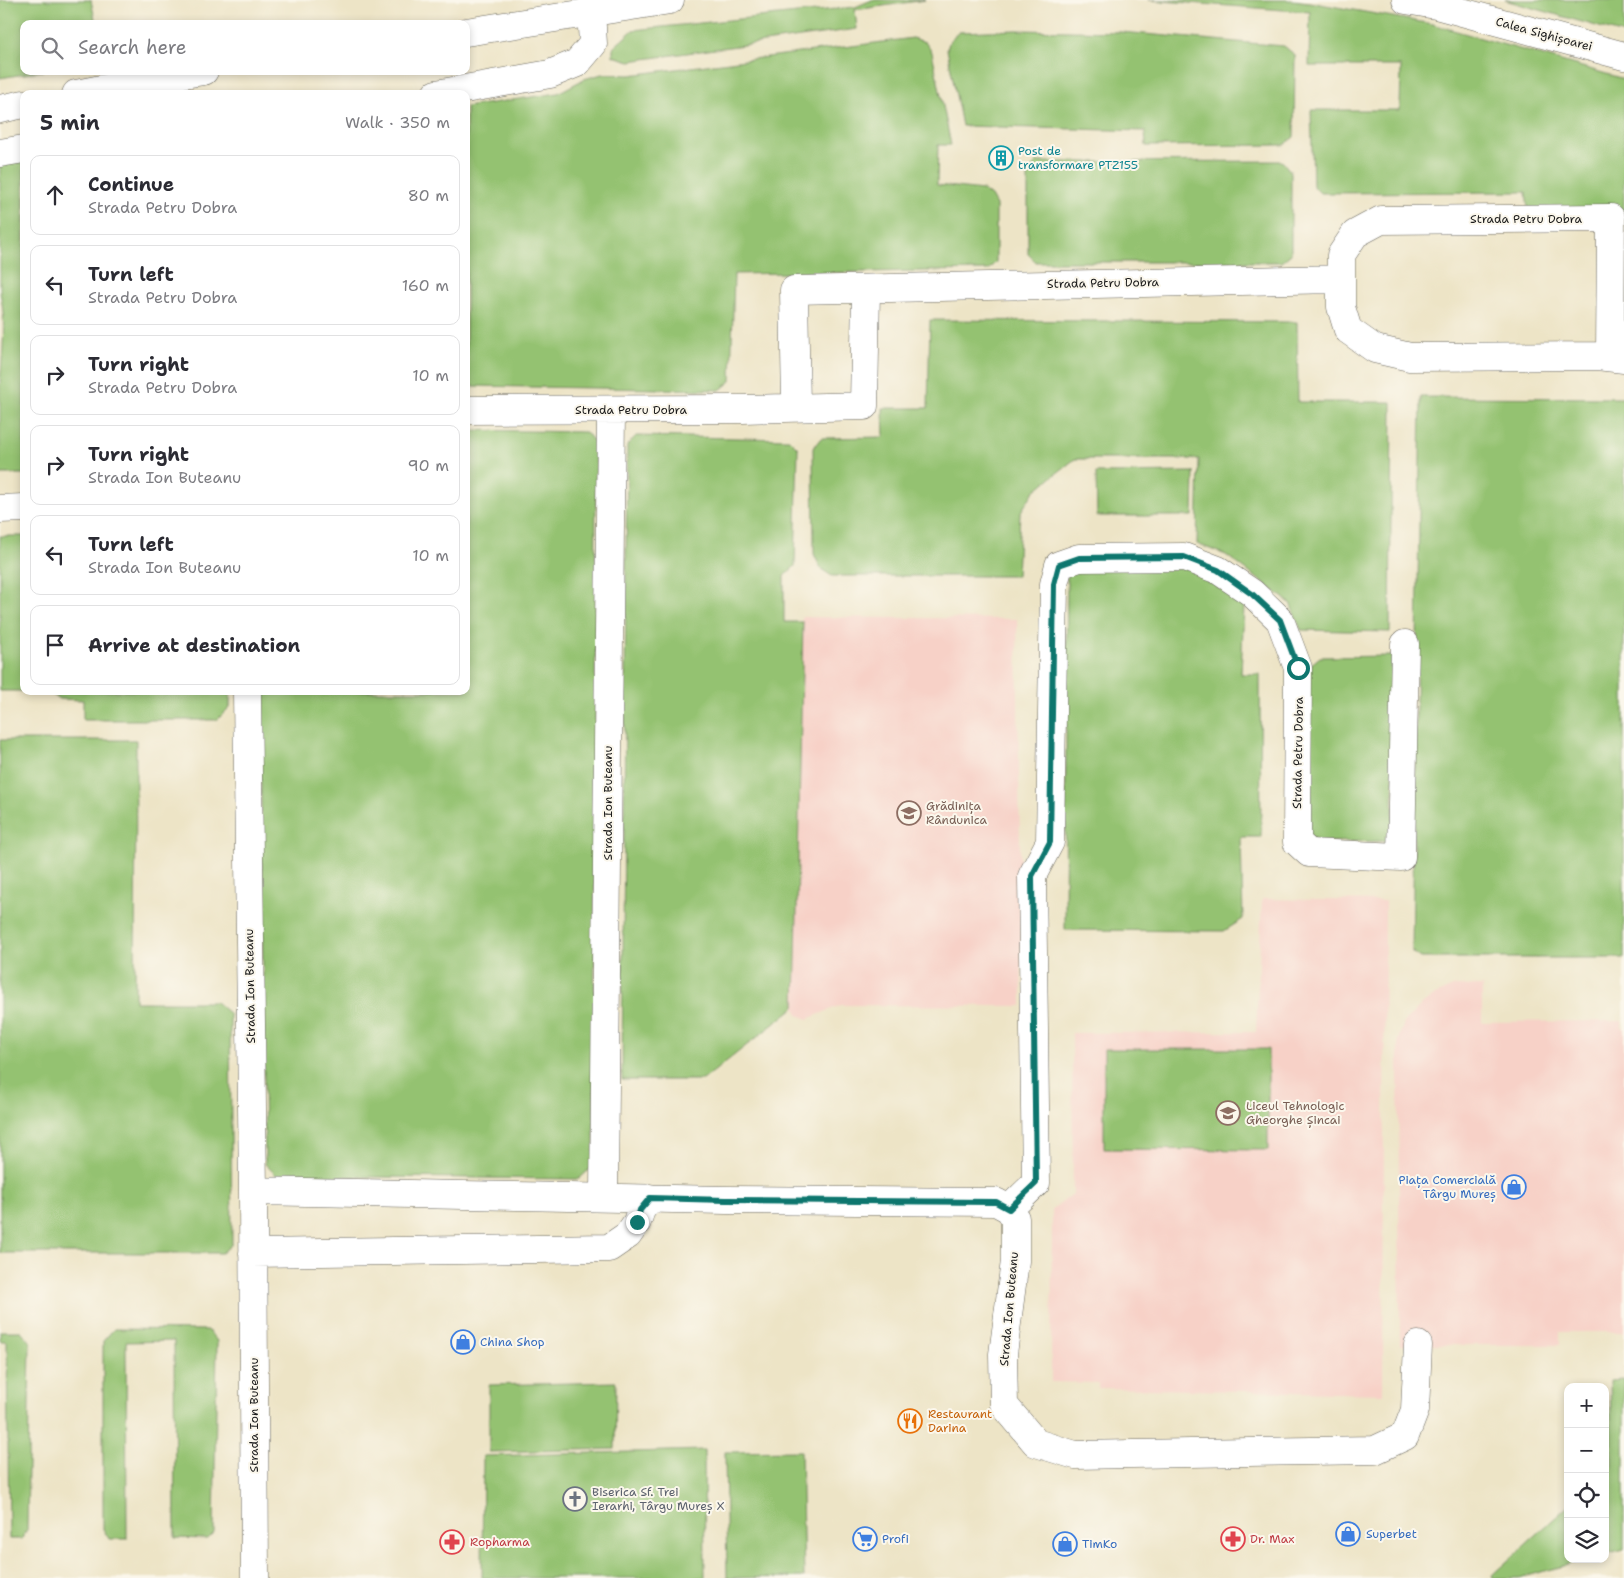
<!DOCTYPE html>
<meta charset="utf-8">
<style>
:root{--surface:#fff;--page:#f2f2f3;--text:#2b2b33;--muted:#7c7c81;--line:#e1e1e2}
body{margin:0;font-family:"Shantell Sans",sans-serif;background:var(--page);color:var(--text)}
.controls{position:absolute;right:15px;bottom:15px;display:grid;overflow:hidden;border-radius:10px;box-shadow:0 2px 8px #0003}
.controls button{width:45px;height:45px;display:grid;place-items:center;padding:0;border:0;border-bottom:1px solid var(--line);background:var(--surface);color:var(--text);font:25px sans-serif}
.stop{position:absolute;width:15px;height:15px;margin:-11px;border:4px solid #0f766e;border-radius:50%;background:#fff}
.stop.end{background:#0f766e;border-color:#fff;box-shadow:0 1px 5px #0008}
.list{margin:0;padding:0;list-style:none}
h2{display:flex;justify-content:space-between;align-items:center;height:65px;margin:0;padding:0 20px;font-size:21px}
h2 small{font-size:16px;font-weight:400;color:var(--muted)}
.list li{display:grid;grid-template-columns:32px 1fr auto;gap:15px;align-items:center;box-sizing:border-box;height:80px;margin:0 10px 10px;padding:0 10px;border:1px solid var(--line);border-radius:10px}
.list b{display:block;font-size:19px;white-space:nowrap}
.list p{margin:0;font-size:16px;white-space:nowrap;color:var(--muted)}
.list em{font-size:16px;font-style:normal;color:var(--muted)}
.icon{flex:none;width:28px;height:28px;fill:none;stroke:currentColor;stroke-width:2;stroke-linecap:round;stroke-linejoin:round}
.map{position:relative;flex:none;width:1624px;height:1578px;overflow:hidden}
.search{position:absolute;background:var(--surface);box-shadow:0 2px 8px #0003;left:20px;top:20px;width:450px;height:55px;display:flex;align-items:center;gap:12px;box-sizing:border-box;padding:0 18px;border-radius:10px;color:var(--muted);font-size:19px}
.panel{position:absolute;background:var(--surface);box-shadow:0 2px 8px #0003;left:20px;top:90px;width:450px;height:605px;border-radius:10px}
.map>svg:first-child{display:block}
.built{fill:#f7d1c7}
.green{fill:#94c271;stroke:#586f46}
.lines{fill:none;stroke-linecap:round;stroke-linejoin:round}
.minor-casing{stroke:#656258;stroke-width:29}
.major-casing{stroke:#656258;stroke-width:29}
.minor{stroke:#fff;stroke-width:28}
.major{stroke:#fff;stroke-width:28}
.route{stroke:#0f766e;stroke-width:6}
.labels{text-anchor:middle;stroke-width:4;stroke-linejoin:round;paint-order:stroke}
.street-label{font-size:12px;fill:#1c1c1c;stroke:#fbf7ec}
.culture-label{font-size:12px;fill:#0d838f;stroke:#fbf7ec;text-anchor:start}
.education-label{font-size:12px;fill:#785e54;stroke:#fbf7ec;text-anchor:start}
.shop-label{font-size:12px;fill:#366cbe;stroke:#fbf7ec;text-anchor:start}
.food-label{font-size:12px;fill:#c56008;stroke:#fbf7ec;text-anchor:start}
.worship-label{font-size:12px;fill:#5b616d;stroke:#fbf7ec;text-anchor:start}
.health-label{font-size:12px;fill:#be3a42;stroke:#fbf7ec;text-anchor:start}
</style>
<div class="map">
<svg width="1624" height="1578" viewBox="0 0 1624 1578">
<rect width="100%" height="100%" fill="#fbf7ec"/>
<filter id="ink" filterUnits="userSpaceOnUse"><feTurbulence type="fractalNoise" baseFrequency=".02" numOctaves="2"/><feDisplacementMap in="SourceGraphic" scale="10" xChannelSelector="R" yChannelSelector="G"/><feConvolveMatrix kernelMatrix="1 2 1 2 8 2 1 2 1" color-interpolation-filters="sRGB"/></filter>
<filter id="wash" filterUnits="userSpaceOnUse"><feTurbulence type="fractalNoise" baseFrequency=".0096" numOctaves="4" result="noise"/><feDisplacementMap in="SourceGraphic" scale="20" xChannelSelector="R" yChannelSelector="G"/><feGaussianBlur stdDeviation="1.12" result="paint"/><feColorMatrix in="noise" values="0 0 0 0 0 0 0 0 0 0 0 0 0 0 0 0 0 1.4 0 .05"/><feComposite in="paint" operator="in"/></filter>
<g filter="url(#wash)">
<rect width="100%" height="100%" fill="#ede4c6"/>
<path class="built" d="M 802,617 L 1017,619 L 1022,1006 L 841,1005 L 808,1019 L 798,1015 L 795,1007 Z
M 1262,899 L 1385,901 L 1383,1394 L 1098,1388 L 1098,1383 L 1051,1382 L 1052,1210 L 1073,1194 L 1072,1033 L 1256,1032 Z
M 1455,986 L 1482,986 L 1482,1022 L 1622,1021 L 1622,1027 L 1624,1028 L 1624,1332 L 1560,1332 L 1560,1345 L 1400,1345 L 1398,1040 L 1404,1023 L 1418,1008 L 1435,995 Z"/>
<path class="green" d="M 0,0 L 91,0 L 96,24 L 24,24 L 24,71 L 43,71 L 0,78 Z
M 872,0 L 925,0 L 855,10 L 857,29 L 630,61 L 613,56 L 613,48 L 633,30 L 855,7 Z
M 1148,0 L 1292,0 L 1309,2 L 1432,24 L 1624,79 L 1624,211 L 1528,210 L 1526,192 L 1320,193 L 1313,186 L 1311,110 L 1400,110 L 1401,66 L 1309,66 L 1310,12 Z
M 1505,0 L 1624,0 L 1624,34 Z
M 1017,30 L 1121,32 L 1284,46 L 1295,55 L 1294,137 L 1284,145 L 1146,146 L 1145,131 L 962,126 L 947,49 L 950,40 L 959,32 Z
M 913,38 L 925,42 L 932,52 L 951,145 L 938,145 L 937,185 L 983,190 L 991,196 L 996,205 L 996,262 L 988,270 L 734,274 L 731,381 L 720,390 L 469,386 L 466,385 L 466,107 L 558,93 L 584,79 L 602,74 L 630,75 Z
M 24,156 L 24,474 L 0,474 C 0,444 0,414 0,385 C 2,355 7,322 0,292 L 0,162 Z
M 1282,161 L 1291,172 L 1291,254 L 1281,262 L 1036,262 L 1028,254 L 1028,171 L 1037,162 Z
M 930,320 L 1297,322 L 1298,402 L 1392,402 L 1390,632 L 1301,630 L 1290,603 L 1226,555 L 1197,544 L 1199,459 L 1075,459 L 1034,491 L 1020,513 L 1017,576 L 832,576 L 821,569 L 814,554 L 813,448 L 821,438 L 884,437 L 883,408 L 928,408 Z
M 1421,397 L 1624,398 L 1624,958 L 1420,958 L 1412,952 Z
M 466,430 L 586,432 L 596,444 L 594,1165 L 579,1179 L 277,1176 L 265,1164 L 260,691 L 466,691 Z
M 636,436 L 789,439 L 798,448 L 795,566 L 784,576 L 784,622 L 803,622 L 795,1007 L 703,1080 L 622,1080 L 627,445 Z
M 1194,472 L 1193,516 L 1097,516 L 1096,473 Z
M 0,536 L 24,536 L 24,691 L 30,691 L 0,691 Z
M 1191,568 L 1244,606 L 1241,674 L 1260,674 L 1261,837 L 1241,837 L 1243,919 L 1224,931 L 1065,930 L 1067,576 L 1074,569 Z
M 1394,656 L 1393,841 L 1315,842 L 1304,830 L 1303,671 L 1320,657 Z
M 47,691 L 230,691 L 230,707 L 217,720 L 83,720 L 83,700 L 59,699 Z
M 0,740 L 136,740 L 135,1002 L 216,1002 L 230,1014 L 232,1244 L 222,1253 L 0,1253 Z
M 1104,1049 L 1268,1049 L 1268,1150 L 1104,1149 Z
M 114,1329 L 208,1330 L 217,1341 L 214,1533 L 208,1539 L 175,1538 L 174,1341 L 126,1342 L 127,1539 L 109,1539 L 103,1529 L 103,1341 Z
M 0,1331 L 21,1331 L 30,1341 L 27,1530 L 22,1539 L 9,1539 L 7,1341 L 0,1341 Z
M 1624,1380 L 1624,1550 L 1605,1555 L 1605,1472 L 1612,1466 L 1610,1381 Z
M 616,1382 L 615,1449 L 489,1452 L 489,1385 Z
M 704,1450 L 705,1578 L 482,1578 L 483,1456 Z
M 801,1451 L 804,1577 L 727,1578 L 725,1452 Z
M 1568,1506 L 1568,1559 L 1588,1559 L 1519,1578 L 1493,1578 L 1492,1575 Z"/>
</g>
<g filter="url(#ink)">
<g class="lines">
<g class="minor-casing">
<path id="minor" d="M 436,94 L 550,74 L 577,63 L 593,44 L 591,11
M 0,153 L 24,149
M 1610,357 L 1611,218 L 1381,220 L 1355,234 L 1341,255 L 1341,307 L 1348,330 L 1375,349 L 1410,357 L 1597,356 L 1624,359
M 796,407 L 794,290 L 1340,279
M 466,410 L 743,409 L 864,406 L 866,289
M 0,509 L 24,508
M 247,691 L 253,1191 L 255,1578
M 253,1191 L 726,1200 L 996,1202 L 1009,1209 L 1015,1218 L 1015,1261 L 1003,1354 L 1004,1405 L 1036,1443 L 1075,1455 L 1375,1450 L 1405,1436 L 1415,1410 L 1418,1345
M 604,1197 L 611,410
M 1009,1209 L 1036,1183 L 1032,876 L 1050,842 L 1054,584 L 1059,565 L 1079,558 L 1184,557 L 1218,570 L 1252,593 L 1280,620 L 1298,668 L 1297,842 L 1309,853 L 1401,857 L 1405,644
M 253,1253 L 609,1248 L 628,1235 L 637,1222 L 641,1210 L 650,1198"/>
</g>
<g class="major-casing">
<path id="major" d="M 1406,0 L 1436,5 L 1624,56
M 466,32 L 670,0
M 76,94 L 157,78 L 204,71
M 0,109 L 24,104"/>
</g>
<use href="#minor" class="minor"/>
<use href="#major" class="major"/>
</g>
</g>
<g class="lines" filter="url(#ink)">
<path class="route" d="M 637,1222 L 640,1210 L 650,1198 L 726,1200 L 996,1202 L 1009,1209 L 1036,1183 L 1032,876 L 1050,842 L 1054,584 L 1059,565 L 1079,558 L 1184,557 L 1218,570 L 1252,594 L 1280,620 L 1298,668"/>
</g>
<defs>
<g id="building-ring" transform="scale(1.25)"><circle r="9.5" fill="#fbf7ec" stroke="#0f9aa8" stroke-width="1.5"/><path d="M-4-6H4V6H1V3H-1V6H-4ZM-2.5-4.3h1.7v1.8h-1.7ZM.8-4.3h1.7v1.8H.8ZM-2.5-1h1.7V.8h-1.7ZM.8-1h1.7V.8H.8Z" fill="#0f9aa8"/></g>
<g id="school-ring" transform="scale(1.25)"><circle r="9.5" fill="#fbf7ec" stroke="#8d6e63" stroke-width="1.5"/><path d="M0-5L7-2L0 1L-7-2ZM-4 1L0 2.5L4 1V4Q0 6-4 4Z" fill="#8d6e63"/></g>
<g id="shop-ring" transform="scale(1.25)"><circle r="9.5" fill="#fbf7ec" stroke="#3f7fe0" stroke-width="1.5"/><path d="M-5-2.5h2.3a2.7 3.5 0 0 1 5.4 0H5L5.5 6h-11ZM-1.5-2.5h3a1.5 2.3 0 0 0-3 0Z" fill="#3f7fe0"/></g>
<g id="restaurant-ring" transform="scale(1.25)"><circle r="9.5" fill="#fbf7ec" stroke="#e8710a" stroke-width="1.5"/><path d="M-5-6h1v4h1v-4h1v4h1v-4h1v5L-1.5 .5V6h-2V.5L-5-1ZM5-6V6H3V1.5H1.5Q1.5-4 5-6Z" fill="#e8710a"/></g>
<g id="church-ring" transform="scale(1.25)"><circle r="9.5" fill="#fbf7ec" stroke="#6b7280" stroke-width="1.5"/><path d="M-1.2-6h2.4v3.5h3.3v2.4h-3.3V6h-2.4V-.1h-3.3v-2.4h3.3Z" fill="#6b7280"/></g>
<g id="supermarket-ring" transform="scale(1.25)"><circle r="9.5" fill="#fbf7ec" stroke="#3f7fe0" stroke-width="1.5"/><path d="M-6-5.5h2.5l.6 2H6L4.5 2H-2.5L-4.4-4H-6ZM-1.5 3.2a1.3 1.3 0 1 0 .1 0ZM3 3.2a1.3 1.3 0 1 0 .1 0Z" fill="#3f7fe0"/></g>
<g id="pharmacy-ring" transform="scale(1.25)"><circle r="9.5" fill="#fbf7ec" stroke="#e0444e" stroke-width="1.5"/><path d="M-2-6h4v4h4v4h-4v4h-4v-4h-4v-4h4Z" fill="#e0444e"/></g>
</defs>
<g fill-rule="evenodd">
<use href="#building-ring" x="1001" y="158"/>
<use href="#school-ring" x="909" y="813"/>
<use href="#school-ring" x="1228" y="1113"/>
<use href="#shop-ring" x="1514" y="1187"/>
<use href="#shop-ring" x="463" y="1342"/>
<use href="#restaurant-ring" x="910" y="1421"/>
<use href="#church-ring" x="575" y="1499"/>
<use href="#shop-ring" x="1348" y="1534"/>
<use href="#supermarket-ring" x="865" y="1539"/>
<use href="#pharmacy-ring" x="1233" y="1539"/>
<use href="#pharmacy-ring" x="452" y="1542"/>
<use href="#shop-ring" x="1065" y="1544"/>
</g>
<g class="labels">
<g class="street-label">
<text transform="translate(1544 34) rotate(15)" y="4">Calea Sighișoarei</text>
<text x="1526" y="223">Strada Petru Dobra</text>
<text transform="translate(1103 283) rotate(-1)" y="4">Strada Petru Dobra</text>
<text x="631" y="414">Strada Petru Dobra</text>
<text transform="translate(1298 753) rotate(-89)" y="4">Strada Petru Dobra</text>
<text transform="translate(608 803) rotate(-90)" y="4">Strada Ion Buteanu</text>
<text transform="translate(250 986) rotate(-91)" y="4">Strada Ion Buteanu</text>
<text transform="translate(1009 1309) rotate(-85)" y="4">Strada Ion Buteanu</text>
<text transform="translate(254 1415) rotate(-90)" y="4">Strada Ion Buteanu</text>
</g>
<g class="culture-label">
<text x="1018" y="155">Post de<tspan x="1018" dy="14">transformare PTZ155</tspan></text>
</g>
<g class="education-label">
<text x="926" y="810">Grădinița<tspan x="926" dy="14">Rândunica</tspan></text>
<text x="1246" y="1110">Liceul Tehnologic<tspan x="1246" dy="14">Gheorghe Șincai</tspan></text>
</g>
<g class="shop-label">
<text x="1496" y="1184" text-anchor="end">Piața Comercială<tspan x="1496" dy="14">Târgu Mureș</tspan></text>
<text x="480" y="1346">China Shop</text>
<text x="1366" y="1538">Superbet</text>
<text x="882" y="1543">Profi</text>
<text x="1082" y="1548">TimKo</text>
</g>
<g class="food-label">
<text x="928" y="1418">Restaurant<tspan x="928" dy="14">Darina</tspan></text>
</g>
<g class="worship-label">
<text x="592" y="1496">Biserica Sf. Trei<tspan x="592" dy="14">Ierarhi, Târgu Mureș X</tspan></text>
</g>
<g class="health-label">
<text x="1250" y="1543">Dr. Max</text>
<text x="470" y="1546">Ropharma</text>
</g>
</g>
</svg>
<div class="controls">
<button>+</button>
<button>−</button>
<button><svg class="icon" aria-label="locate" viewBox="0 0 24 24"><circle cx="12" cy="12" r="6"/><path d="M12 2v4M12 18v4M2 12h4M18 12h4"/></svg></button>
<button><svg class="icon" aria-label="layers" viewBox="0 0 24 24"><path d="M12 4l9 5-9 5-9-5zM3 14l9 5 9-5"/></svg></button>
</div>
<div class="stop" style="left:1298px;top:668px"></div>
<div class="stop end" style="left:637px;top:1222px"></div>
<div class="search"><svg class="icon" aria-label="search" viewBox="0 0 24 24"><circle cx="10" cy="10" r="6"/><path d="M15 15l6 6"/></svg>Search here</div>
<section class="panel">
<h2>5 min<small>Walk · 350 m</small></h2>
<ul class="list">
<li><svg class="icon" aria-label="ahead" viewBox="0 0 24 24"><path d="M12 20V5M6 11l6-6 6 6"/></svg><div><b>Continue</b><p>Strada Petru Dobra</p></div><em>80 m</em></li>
<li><svg class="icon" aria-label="left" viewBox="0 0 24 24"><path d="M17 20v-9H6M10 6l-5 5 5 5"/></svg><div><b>Turn left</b><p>Strada Petru Dobra</p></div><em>160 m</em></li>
<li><svg class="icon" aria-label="right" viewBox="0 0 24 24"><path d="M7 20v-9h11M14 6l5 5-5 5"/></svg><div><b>Turn right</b><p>Strada Petru Dobra</p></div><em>10 m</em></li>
<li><svg class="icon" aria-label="right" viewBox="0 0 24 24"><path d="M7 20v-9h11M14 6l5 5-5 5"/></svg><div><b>Turn right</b><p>Strada Ion Buteanu</p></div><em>90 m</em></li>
<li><svg class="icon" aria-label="left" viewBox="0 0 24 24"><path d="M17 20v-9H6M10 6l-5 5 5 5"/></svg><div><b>Turn left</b><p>Strada Ion Buteanu</p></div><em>10 m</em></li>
<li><svg class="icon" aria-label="arrive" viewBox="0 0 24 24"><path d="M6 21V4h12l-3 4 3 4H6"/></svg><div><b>Arrive at destination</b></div></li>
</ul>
</section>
</div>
